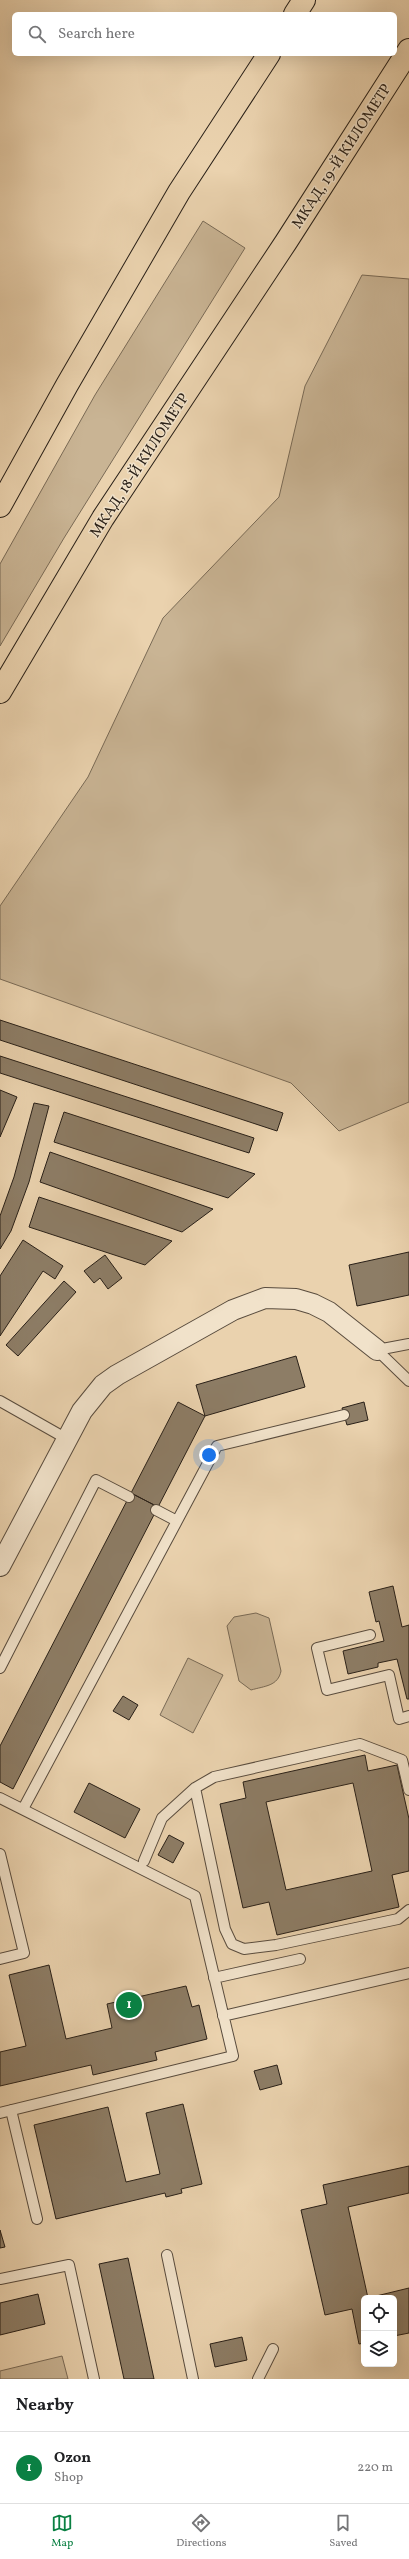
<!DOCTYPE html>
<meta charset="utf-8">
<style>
:root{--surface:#fff;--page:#f6f6f6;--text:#202124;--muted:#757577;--line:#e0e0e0;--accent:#0b8043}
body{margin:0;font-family:Vollkorn,serif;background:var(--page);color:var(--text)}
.controls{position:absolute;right:12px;bottom:12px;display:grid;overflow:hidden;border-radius:6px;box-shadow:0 4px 16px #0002}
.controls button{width:36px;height:36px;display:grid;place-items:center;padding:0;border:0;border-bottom:1px solid var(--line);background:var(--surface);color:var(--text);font:20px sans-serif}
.you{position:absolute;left:209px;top:1455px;width:14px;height:14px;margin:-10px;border:3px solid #fff;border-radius:50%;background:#1a73e8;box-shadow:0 0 0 6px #1a73e833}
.badge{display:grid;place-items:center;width:26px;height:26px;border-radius:50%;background:var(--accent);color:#fff;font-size:13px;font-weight:700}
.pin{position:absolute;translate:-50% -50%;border:2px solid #fff;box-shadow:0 1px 4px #0006}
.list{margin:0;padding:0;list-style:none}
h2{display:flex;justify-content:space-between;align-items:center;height:52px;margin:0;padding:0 16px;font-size:17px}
h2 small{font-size:13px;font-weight:400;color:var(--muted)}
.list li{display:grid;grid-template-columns:26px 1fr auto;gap:12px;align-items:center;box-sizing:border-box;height:72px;padding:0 16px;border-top:1px solid var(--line)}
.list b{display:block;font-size:15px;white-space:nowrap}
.list p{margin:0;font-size:13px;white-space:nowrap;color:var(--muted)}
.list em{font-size:13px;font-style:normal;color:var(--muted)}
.icon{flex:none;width:22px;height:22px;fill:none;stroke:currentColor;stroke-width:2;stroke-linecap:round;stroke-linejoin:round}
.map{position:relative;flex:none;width:409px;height:2379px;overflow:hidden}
.search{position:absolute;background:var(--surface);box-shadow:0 4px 16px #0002;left:12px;right:12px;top:12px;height:44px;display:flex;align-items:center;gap:10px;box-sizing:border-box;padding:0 14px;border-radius:6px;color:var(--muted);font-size:15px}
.sheet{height:124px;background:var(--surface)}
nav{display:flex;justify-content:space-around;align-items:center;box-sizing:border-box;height:56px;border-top:1px solid var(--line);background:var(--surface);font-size:11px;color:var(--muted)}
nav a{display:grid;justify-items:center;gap:2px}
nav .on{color:var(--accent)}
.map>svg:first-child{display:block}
.green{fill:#c9b494;stroke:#796a56}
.building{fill:#8d7d66;stroke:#292018;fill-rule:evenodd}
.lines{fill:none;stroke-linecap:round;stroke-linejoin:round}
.lane-casing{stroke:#594c3e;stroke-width:12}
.street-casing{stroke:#594c3e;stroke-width:22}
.highway-casing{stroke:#292018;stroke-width:24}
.lane{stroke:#f1e2ca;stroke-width:10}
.street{stroke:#f1e2ca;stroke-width:20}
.highway{stroke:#ead2ae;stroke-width:22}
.labels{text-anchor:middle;stroke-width:3;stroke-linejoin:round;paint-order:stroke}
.street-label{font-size:15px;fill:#292018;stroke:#f1e2ca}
</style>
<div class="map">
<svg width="409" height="2379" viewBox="0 0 409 2379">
<rect width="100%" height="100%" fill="#ead2ae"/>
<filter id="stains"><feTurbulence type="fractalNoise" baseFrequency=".005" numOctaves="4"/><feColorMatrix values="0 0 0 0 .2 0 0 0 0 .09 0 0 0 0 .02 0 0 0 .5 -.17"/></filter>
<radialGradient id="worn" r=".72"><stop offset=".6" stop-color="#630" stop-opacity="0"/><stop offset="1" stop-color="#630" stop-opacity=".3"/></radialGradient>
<path class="green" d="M 203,221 L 245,248 L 64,538 L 0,646 L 0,564 L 95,395 Z
M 362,275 L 409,279 L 409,1102 L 339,1131 L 291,1083 L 0,979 L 0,906 L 88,777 L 163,618 L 279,497 L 305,386 Z
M 256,1613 L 269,1618 L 281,1671 C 278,1686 265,1686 251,1690 L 239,1681 L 227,1626 L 234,1617 Z
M 188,1658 L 223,1675 L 193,1733 L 160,1715 Z
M 62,2356 L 68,2379 L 0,2379 L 0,2371 Z"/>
<path class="building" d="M 0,1020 L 283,1113 L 277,1131 L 0,1040 Z
M 0,1056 L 254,1138 L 249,1153 L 0,1073 Z
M 0,1090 L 17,1097 L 0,1137 Z
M 34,1103 L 49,1106 L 29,1182 L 11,1231 L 0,1249 L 0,1216 L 14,1177 Z
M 64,1112 L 255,1174 L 228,1198 L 54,1142 Z
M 50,1152 L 213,1209 L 182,1232 L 40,1182 Z
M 39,1197 L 172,1241 L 145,1265 L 29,1227 Z
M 23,1240 L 63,1266 L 55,1279 L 43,1271 L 0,1336 L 0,1276 Z
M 409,1252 L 409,1295 L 357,1306 L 349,1265 Z
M 105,1255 L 122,1278 L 108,1289 L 100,1278 L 94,1283 L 84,1271 Z
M 64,1281 L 76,1292 L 18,1356 L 6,1345 Z
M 296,1356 L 305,1387 L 205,1416 L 196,1385 Z
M 178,1402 L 205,1416 L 158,1507 L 131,1493 Z
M 364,1402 L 368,1420 L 347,1425 L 342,1408 Z
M 131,1493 L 158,1507 L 13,1789 L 0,1782 L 0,1746 Z
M 393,1586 L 402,1627 L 409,1625 L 409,1699 L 407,1699 L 397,1659 L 378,1663 L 378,1667 L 348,1674 L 343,1651 L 384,1641 L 379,1621 L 376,1622 L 369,1592 Z
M 123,1696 L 138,1705 L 129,1720 L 113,1711 Z
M 365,1755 L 368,1771 L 397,1765 L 409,1819 L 409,1871 L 392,1875 L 399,1907 L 277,1935 L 269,1902 L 243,1908 L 220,1804 L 246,1798 L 243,1782 ZM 353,1783 L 372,1871 L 286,1890 L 266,1802 Z
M 89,1783 L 140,1809 L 125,1838 L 74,1812 Z
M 169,1835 L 184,1843 L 173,1863 L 158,1855 Z
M 49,1965 L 66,2039 L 112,2028 L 107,2004 L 186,1986 L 192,2007 L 199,2005 L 207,2039 L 155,2052 L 157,2060 L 93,2075 L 91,2065 L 0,2086 L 0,2052 L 26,2046 L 9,1975 Z
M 277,2065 L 282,2084 L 260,2090 L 254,2071 Z
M 183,2104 L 202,2184 L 181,2189 L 182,2193 L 166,2197 L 165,2193 L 56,2219 L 34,2125 L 108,2107 L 126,2182 L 160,2174 L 146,2113 Z
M 409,2166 L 409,2193 L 348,2207 L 368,2298 L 409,2288 L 409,2333 L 394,2336 L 394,2298 L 364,2298 L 364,2343 L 359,2344 L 352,2309 L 325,2315 L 301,2210 L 327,2204 L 323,2185 Z
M 0,2230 L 5,2247 L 0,2248 Z
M 128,2258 L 154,2379 L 124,2379 L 99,2264 Z
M 38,2294 L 45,2324 L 0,2335 L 0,2303 Z
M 242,2337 L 247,2360 L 215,2367 L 210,2344 Z"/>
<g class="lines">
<g class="lane-casing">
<path id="lane" d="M 377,1350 L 409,1381
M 377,1350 L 409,1344
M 0,1401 L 67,1439
M 156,1510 L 177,1521 L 217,1446 L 344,1415
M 370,1635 L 317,1648 L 327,1690 L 389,1675 L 399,1719 L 409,1716
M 0,1668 L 96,1480 L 129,1497
M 195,1788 L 225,1929 L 232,1944 L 244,1949 L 276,1945 L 398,1919 L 409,1910
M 0,1798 L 195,1896 L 233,2056 L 0,2113
M 23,1809 L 177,1521
M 0,1854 L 24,1953 L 0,1959
M 144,1861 L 162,1818 L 195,1788 L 214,1777 L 360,1744 L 402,1760 L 409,1790
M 214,1978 L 300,1959
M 223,2016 L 409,1973
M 11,2110 L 37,2219
M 167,2255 L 193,2379
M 0,2279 L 69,2265 L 94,2379
M 258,2379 L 273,2349"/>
</g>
<g class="street-casing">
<path id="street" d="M 0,1566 L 82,1411 L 103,1385 L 117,1375 L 233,1310 L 265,1298 L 296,1299 L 313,1304 L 329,1312 L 377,1350"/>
</g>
<g class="highway-casing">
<path id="highway" d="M 295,14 L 304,0
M 0,506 L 67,385 L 179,192 L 269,54
M 0,692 L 103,518 L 286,242 L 409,50"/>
</g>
<use href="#lane" class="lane"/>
<use href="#street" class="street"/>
<use href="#highway" class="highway"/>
</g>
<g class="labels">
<g class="street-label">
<text transform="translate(341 156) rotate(-57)" y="5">МКАД, 19-Й КИЛОМЕТР</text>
<text transform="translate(139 465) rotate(-57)" y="5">МКАД, 18-Й КИЛОМЕТР</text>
</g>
</g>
<rect width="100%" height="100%" filter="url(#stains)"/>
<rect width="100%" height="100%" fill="url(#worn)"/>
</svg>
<div class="controls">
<button><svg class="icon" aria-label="locate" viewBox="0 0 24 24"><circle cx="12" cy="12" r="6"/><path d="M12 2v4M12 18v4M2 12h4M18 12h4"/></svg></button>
<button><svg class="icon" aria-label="layers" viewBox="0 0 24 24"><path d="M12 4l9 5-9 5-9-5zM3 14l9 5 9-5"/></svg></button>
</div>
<div class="you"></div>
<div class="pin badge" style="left:129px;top:2005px">1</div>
<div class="search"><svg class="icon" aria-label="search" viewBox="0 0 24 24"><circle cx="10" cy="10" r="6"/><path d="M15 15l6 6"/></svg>Search here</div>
</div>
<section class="sheet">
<h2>Nearby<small></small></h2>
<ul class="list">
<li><span class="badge">1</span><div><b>Ozon</b><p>Shop</p></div><em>220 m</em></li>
</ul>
</section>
<nav>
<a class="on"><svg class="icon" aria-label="map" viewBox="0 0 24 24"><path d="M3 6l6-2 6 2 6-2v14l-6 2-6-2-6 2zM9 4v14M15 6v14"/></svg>Map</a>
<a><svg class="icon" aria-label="directions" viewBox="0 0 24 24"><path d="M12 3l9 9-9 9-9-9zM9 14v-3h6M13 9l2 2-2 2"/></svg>Directions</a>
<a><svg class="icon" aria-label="saved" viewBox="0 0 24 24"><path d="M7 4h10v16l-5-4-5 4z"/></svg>Saved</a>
</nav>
